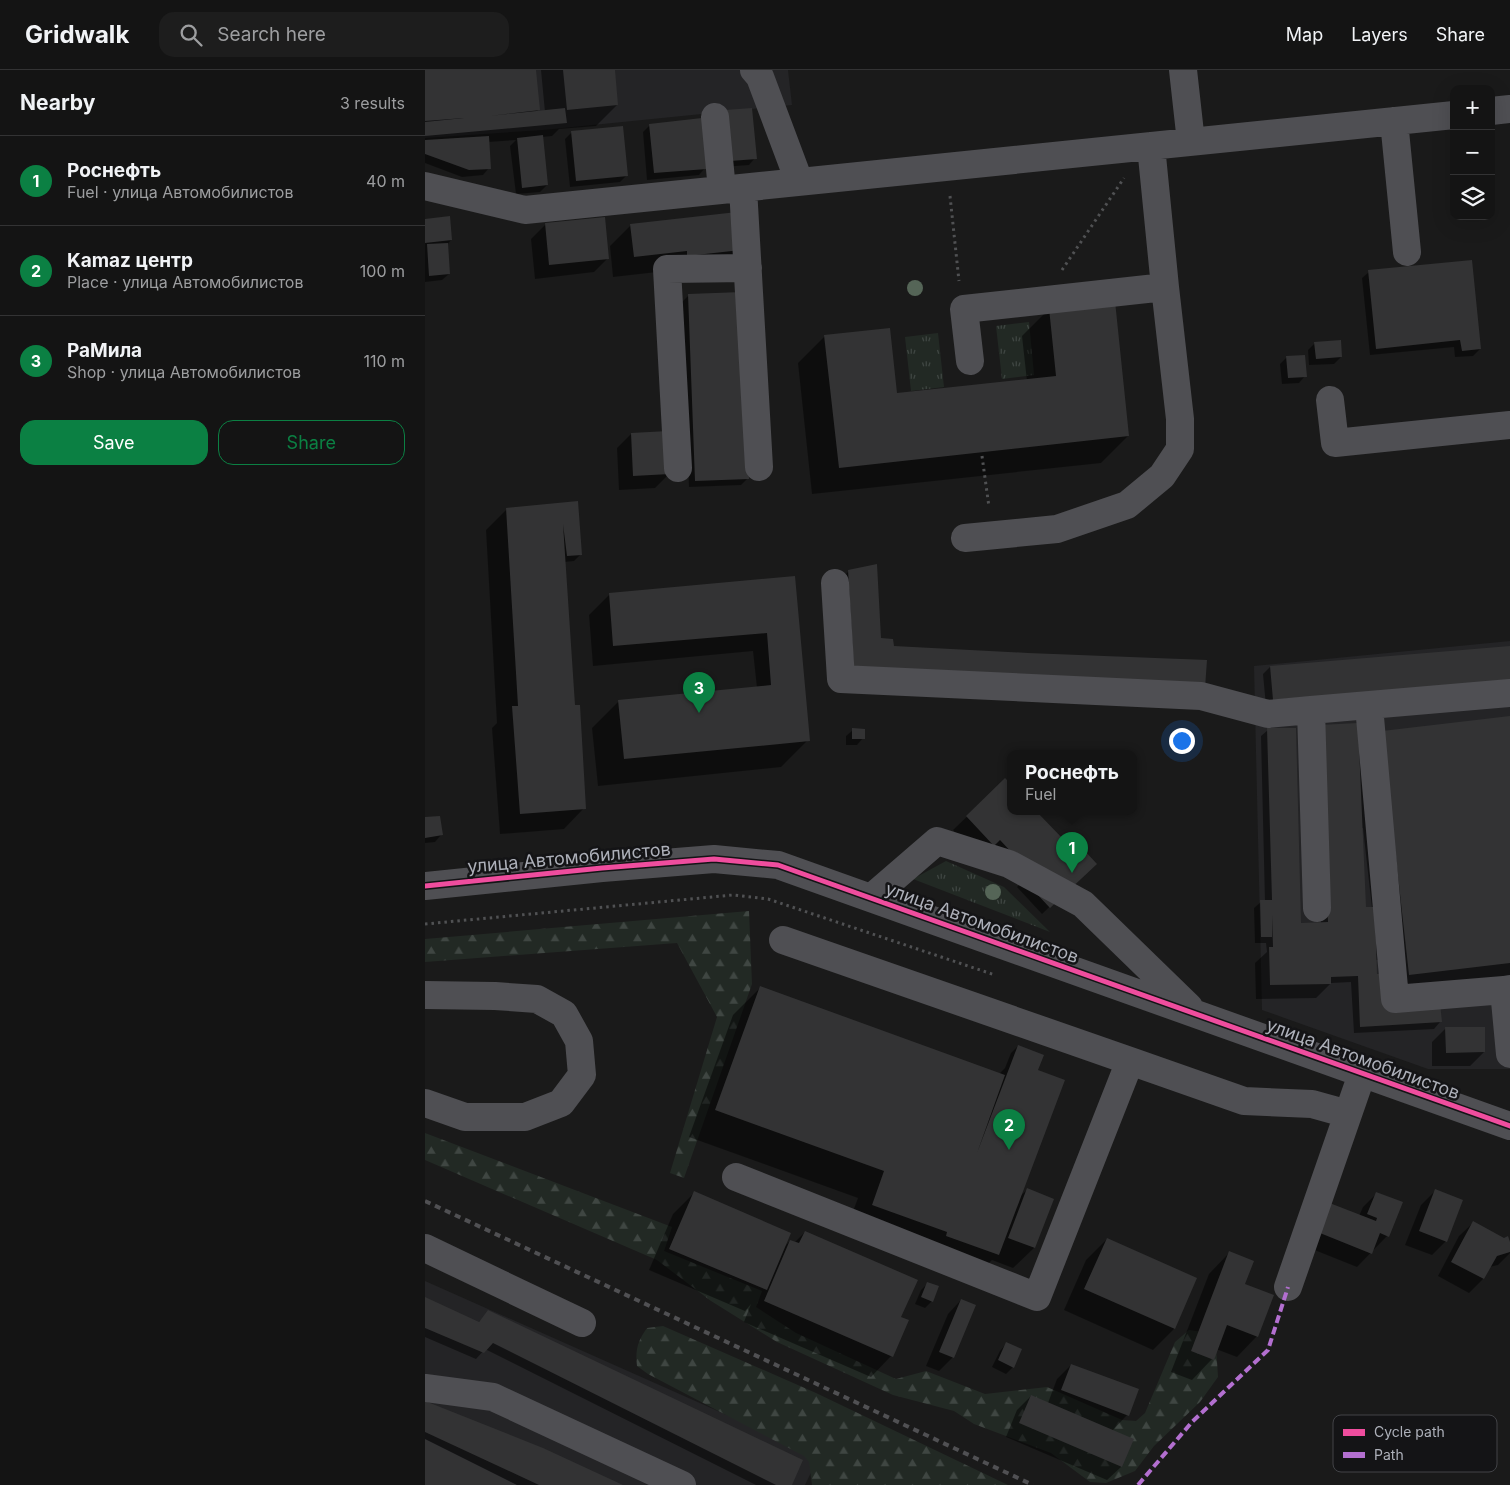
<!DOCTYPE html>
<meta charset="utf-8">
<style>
:root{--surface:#141414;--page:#1d1d1d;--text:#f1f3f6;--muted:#9d9ea0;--line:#333334;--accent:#0b8043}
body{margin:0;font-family:Inter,sans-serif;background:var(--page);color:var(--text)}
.controls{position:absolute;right:15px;top:15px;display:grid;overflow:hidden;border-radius:10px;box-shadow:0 5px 20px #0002}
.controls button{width:45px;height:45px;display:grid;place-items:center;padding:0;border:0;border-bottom:1px solid var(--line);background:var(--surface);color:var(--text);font:25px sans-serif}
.you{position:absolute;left:756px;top:670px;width:18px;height:18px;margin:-12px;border:4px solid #fff;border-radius:50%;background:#1a73e8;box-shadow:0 0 0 8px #1a73e833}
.badge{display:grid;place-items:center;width:32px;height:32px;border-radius:50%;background:var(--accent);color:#fff;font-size:16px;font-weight:700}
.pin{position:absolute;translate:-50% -41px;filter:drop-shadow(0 1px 2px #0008)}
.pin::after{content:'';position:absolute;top:26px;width:18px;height:15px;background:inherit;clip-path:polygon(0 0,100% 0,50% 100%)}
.popup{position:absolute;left:582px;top:680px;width:130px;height:65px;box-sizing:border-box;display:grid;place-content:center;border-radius:10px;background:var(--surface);filter:drop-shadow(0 1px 4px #0005);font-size:16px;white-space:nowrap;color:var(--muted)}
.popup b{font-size:19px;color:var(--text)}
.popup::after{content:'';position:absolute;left:50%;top:100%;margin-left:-10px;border:10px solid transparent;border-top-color:var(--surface)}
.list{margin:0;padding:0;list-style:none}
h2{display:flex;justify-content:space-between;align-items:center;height:65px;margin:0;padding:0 20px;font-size:21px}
h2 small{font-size:16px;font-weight:400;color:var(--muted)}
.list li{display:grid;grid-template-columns:32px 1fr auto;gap:15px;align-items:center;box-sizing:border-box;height:90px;padding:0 20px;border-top:1px solid var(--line)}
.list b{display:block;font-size:19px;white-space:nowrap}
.list p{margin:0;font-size:16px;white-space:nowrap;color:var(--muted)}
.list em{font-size:16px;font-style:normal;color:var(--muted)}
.actions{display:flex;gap:10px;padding:15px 20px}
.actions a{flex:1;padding:11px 0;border:1px solid var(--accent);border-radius:15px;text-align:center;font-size:18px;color:var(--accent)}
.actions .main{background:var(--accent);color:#fff}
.icon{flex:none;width:28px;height:28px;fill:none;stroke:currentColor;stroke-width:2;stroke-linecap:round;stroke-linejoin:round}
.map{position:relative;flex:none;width:1085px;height:1415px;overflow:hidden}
header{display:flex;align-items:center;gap:30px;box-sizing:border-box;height:70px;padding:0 25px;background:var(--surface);border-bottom:1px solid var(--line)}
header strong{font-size:24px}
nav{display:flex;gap:28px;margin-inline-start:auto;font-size:18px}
.search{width:350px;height:45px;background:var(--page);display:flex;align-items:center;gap:12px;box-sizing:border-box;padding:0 18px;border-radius:15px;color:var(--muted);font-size:19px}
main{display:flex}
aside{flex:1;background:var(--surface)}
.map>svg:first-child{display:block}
.built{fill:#242426}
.grass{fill:url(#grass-tufts)}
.forest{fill:url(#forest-firs)}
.shadow{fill:#0007;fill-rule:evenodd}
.building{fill:#333334}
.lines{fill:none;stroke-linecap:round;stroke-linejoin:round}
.path{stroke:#505153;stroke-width:3;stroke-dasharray:2.5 4;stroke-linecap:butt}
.minor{stroke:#4f4f53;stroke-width:28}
.rail{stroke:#505053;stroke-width:4;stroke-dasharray:6 5;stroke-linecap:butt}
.quiet{stroke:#b36fd0;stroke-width:4;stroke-dasharray:8 4;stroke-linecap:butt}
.cycleway-casing{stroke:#141416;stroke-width:8}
.cycleway{stroke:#ef4d9e;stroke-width:5}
.tree{fill:#556557}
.labels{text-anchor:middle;stroke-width:5;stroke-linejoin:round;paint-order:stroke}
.street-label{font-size:18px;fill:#adb0b9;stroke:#141416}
.key{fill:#141416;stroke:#424347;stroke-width:1}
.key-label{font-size:14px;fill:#adb0b9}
</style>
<header>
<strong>Gridwalk</strong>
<div class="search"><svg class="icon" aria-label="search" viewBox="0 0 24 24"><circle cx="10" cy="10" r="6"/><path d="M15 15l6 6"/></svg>Search here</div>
<nav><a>Map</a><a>Layers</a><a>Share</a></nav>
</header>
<main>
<aside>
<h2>Nearby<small>3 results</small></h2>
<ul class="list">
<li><span class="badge">1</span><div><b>Роснефть</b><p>Fuel · улица Автомобилистов</p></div><em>40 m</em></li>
<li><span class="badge">2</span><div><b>Kamaz центр</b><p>Place · улица Автомобилистов</p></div><em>100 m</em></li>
<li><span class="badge">3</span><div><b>РаМила</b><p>Shop · улица Автомобилистов</p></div><em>110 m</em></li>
</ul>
<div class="actions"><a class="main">Save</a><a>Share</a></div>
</aside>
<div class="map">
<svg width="1085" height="1415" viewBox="0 0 1085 1415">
<defs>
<pattern id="grass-tufts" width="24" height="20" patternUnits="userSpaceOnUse" patternTransform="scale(1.25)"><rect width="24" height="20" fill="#222924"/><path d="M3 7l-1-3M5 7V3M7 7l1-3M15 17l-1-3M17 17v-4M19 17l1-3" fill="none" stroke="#3f4642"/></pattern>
<pattern id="forest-firs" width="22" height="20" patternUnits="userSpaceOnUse" patternTransform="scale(1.25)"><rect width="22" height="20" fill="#222924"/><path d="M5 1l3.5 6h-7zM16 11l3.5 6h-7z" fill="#3f4642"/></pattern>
</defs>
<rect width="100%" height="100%" fill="#1a1a1a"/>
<path class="built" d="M 0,0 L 363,0 L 367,35 L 118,60 L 0,68 Z
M 1085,571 L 1085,999 L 1003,999 L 837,940 L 829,596 Z
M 0,1211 L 394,1386 L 380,1415 L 0,1415 Z"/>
<path class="grass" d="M 604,252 L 609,305 L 577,309 L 571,256 Z
M 513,263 L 519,317 L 486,321 L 480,267 Z
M 521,791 L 579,817 L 625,862 L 488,809 Z"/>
<path class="forest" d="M 324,841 L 327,914 L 259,1108 L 245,1103 L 292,947 L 252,873 L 0,892 L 0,869 Z
M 0,1063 L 247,1157 L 239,1181 L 337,1221 L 331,1237 L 371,1263 L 471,1309 L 501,1301 L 560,1324 L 622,1317 L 697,1350 L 711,1351 L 720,1343 L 750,1272 L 764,1260 L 777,1262 L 791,1276 L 793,1307 L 775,1332 L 729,1376 L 710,1401 L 681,1413 L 665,1412 L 626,1383 L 549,1354 L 529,1341 L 468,1325 L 352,1272 L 286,1231 L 232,1190 L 0,1090 Z
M 238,1256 L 391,1323 L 583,1415 L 387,1415 L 384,1392 L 379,1386 L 223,1304 L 212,1296 C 210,1279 213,1271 222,1258 Z"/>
<path class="shadow" d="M 0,0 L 110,0 L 114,39 L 111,42 L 120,42 L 116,0 L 189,0 L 192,35 L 171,56 L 134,59 L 127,66 L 117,67 L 122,115 L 115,122 L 91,124 L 85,76 L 91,70 L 63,72 L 64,98 L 58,105 L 37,107 L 0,93 Z
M 294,48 L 330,88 L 324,95 L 298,97 Z
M 225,55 L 280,98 L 274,105 L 222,110 L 218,62 Z
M 147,62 L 202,105 L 195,112 L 145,117 L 140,69 Z
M 0,150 L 26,170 L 22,175 L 24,204 L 17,210 L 0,212 Z
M 120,155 L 183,188 L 169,202 L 110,209 L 106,169 Z
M 206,155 L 315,180 L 294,200 L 241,201 L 188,207 L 185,176 Z
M 944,202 L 1055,279 L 1048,286 L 1030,287 L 1029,277 L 945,285 L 937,208 Z
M 264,225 L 323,408 L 316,415 L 264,417 L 257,232 Z
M 624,239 L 703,366 L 676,393 L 387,424 L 373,293 L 400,266 L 471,325 L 602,311 L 597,266 Z
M 890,273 L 916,287 L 909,294 L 884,295 L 883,280 Z
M 862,287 L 880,306 L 874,313 L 857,314 L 855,294 Z
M 206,364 L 244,404 L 230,418 L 194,420 L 192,378 Z
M 137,434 L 156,484 L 149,491 L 139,492 L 148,636 L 159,738 L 139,759 L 75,764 L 67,658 L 72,653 L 61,460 L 82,439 Z
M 424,501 L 455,569 L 422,609 L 417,508 Z
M 369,508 L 383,670 L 356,697 L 173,716 L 167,658 L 194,631 L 332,618 L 328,581 L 168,596 L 164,545 L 184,525 Z
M 1085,577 L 841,636 L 838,604 L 845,597 Z
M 1085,648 L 1085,917 L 962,930 L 1015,952 L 1009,959 L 929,963 L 926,912 L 906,913 L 891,928 L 831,929 L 830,893 L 842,882 L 841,873 L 830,873 L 829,838 L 836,832 L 840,832 L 836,666 L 843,660 L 875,854 L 896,853 L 887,663 L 933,686 L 958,662 ZM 936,758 L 938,758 L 947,838 L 939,839 ZM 951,890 L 953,890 L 954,905 L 951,905 Z
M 428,660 L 438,668 L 432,675 L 421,675 L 421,666 Z
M 580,710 L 586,742 L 603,742 L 605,744 L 607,742 L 610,742 L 663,800 L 617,844 L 592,817 L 599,810 L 554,789 L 528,760 Z
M 0,749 L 16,765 L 10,772 L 0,773 Z
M 335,918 L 574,1004 L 580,998 L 586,983 L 593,976 L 612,999 L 595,1126 L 602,1120 L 609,1178 L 588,1198 L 567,1190 L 559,1198 L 424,1152 L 433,1128 L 264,1067 L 308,945 Z
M 1021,958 L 1059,982 L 1045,996 L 1007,996 L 1007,972 Z
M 1010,1121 L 1021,1171 L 1007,1185 L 980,1175 L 996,1135 Z
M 269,1123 L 358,1178 L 365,1171 L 369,1173 L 380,1162 L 475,1248 L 466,1286 L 446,1307 L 319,1252 L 326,1234 L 320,1241 L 224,1200 L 248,1144 Z
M 952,1123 L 962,1166 L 932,1197 L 877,1175 L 888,1147 L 934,1146 L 938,1137 Z
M 1048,1153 L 1085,1176 L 1085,1183 L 1073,1195 L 1064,1197 L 1058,1209 L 1044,1223 L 1013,1206 L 1034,1166 Z
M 682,1169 L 771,1209 L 749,1259 L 728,1280 L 639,1240 L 661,1190 Z
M 804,1183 L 819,1215 L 832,1266 L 812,1287 L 791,1279 L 787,1289 L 767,1310 L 746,1302 L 784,1204 Z
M 503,1213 L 507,1231 L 500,1238 L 490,1234 L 496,1220 Z
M 0,1228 L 53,1253 L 64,1241 L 365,1415 L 331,1415 L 60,1279 L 51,1289 L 0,1267 Z
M 536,1230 L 528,1287 L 514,1301 L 501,1296 L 523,1244 Z
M 581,1274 L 588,1297 L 581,1304 L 567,1297 L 575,1281 Z
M 646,1295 L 702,1345 L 687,1361 L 696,1397 L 682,1410 L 581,1367 L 592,1340 L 606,1326 L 623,1333 L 632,1309 Z
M 0,1332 L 195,1415 L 0,1415 Z"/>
<path class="building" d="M 0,0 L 111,0 L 115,40 L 64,46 L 140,38 L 142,53 L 0,66 L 0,52 L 39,48 L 0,51 Z
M 138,0 L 190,0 L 193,35 L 142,40 Z
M 327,38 L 332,89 L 305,91 L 300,40 Z
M 277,48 L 282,99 L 229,103 L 224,54 Z
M 198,56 L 203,106 L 151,111 L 146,61 Z
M 118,65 L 123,115 L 97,118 L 92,68 Z
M 64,66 L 66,99 L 44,100 L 0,84 L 0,70 Z
M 312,142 L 316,180 L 262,186 L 262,181 L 209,187 L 205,154 Z
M 25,146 L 27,170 L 0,173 L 0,149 Z
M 180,147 L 184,189 L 124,195 L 120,153 Z
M 23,173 L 25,204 L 4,206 L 2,174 Z
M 1047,190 L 1056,279 L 1037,281 L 1035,270 L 951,279 L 943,200 Z
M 317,222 L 324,409 L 270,411 L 263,224 Z
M 690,231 L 704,366 L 414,398 L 399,265 L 465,258 L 472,323 L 631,306 L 624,238 Z
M 916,270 L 917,287 L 891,289 L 889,272 Z
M 880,285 L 882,307 L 863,308 L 861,286 Z
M 243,361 L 245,404 L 208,406 L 206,363 Z
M 153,431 L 157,485 L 142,486 L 138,454 L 150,635 L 155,635 L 161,739 L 95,744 L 87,636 L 93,636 L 81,438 Z
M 452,494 L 456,568 L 468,569 L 469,576 L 603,583 L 782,590 L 780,618 L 429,603 L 423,500 Z
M 370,506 L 385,671 L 199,689 L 193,630 L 346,615 L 342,563 L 188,576 L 184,523 Z
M 1085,576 L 1085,610 L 848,630 L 845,596 Z
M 1085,646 L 1085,893 L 984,905 L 957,661 Z
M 933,653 L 941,837 L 950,837 L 952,904 L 963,904 L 1015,933 L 1017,952 L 935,957 L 933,906 L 906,907 L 906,914 L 845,915 L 844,877 L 848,877 L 847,845 L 847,867 L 836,867 L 835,830 L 847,830 L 842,658 L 871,658 L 876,853 L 903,852 L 894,655 Z
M 427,658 L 440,659 L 440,669 L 427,669 Z
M 580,708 L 586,714 L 586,742 L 612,742 L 639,770 L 645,765 L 672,794 L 625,838 L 598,809 L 605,802 L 575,770 L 569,776 L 541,746 Z
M 15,746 L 18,765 L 0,768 L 0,747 Z
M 335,916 L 580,1005 L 552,1083 L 593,975 L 619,985 L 613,1000 L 640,1010 L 574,1185 L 521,1166 L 522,1162 L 447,1135 L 459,1101 L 290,1040 Z
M 1020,957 L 1060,957 L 1060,982 L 1021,983 Z
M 602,1118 L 629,1129 L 610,1178 L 583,1168 Z
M 1010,1119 L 1038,1130 L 1022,1172 L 994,1161 Z
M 269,1121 L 366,1163 L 342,1220 L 244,1179 Z
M 951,1122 L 978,1132 L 964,1167 L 955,1163 L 947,1184 L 890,1161 L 902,1132 L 951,1151 L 952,1148 L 942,1144 Z
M 1048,1151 L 1079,1168 L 1083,1166 L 1085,1172 L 1085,1182 L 1072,1186 L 1059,1209 L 1026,1192 Z
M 380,1161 L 493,1210 L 476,1247 L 484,1250 L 468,1287 L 339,1231 L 365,1170 L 374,1173 Z
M 682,1168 L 772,1208 L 750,1259 L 659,1219 Z
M 804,1181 L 829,1191 L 820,1214 L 849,1225 L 833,1267 L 802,1255 L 789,1290 L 766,1281 Z
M 502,1212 L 514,1216 L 508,1232 L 496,1227 Z
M 0,1227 L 54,1252 L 63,1240 L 378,1390 L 367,1415 L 351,1415 L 68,1273 L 59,1283 L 0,1258 Z
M 536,1229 L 551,1235 L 529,1288 L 514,1282 Z
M 581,1272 L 597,1279 L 589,1298 L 573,1290 Z
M 646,1294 L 714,1319 L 704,1346 L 636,1320 Z
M 606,1325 L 709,1369 L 697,1397 L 594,1353 Z
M 0,1331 L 118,1378 L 198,1415 L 114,1415 L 0,1362 Z
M 0,1369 L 92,1415 L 0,1415 Z"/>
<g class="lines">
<path class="path" d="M 525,126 L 534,211
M 637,200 L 699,108
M 557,386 L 564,437
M 0,854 L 308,825 L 343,829 L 570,905"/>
<path class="minor" d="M 329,0 L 335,7 L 374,111
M 758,0 L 766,72
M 1066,41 L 1085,39
M 290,47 L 297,120
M 969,51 L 982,182
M 0,116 L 100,140 L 1029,45
M 318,118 L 334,397
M 545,291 L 539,239 L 740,217
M 905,330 L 910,373 L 1085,355
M 253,398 L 242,199 L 323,198
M 540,468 L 632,459 L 702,435 L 737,406 L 755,379 L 755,349 L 740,217 L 726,76
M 410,513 L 416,609 L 776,626 L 843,644 L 886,640
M 944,636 L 970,929 L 1079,920
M 0,816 L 177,798 L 289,789 L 353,795 L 1085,1056
M 446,828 L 512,771 L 584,794 L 658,834 L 764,937
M 892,838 L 886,640 L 1085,623
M 358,870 L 705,991
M 1085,919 L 1079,920 L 1085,984
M 0,925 L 70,926 L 112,929 L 139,944 L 154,971 L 157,1005 L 136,1033 L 100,1047 L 40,1047 L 0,1033
M 311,1107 L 612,1227 L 705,991 L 819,1031 L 887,1034 L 923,1044
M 0,1178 L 157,1253
M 863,1217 L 937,1004
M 0,1318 L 68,1327 L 257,1415"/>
<path class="rail" d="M 0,1131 L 608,1415"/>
<path class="quiet" d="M 713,1415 L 767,1352 L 843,1280 L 863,1217"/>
<g class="cycleway-casing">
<path id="cycleway" d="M 0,816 L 177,798 L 289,789 L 353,795 L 1085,1056"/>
</g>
<use href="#cycleway" class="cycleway"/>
</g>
<g class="tree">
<circle cx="490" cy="218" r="8"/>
<circle cx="568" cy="822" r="8"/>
</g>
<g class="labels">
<g class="street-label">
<text transform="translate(144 788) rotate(-5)" y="6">улица Автомобилистов</text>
<text transform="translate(557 853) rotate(20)" y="6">улица Автомобилистов</text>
<text transform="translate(938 989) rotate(20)" y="6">улица Автомобилистов</text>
</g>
</g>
<rect x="908" y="1345" width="164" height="57" rx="8" class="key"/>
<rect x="918" y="1359" width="22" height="7" fill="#ef4d9e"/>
<rect x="918" y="1382" width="22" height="6" fill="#b36fd0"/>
<g class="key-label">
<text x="949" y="1367">Cycle path</text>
<text x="949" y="1390">Path</text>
</g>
</svg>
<div class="controls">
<button>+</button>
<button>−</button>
<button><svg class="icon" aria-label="layers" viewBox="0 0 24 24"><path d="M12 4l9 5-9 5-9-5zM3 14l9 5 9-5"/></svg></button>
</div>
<div class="you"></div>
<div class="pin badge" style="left:647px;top:803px">1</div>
<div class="popup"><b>Роснефть</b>Fuel</div>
<div class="pin badge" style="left:584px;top:1080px">2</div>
<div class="pin badge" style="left:274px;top:643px">3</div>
</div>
</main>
